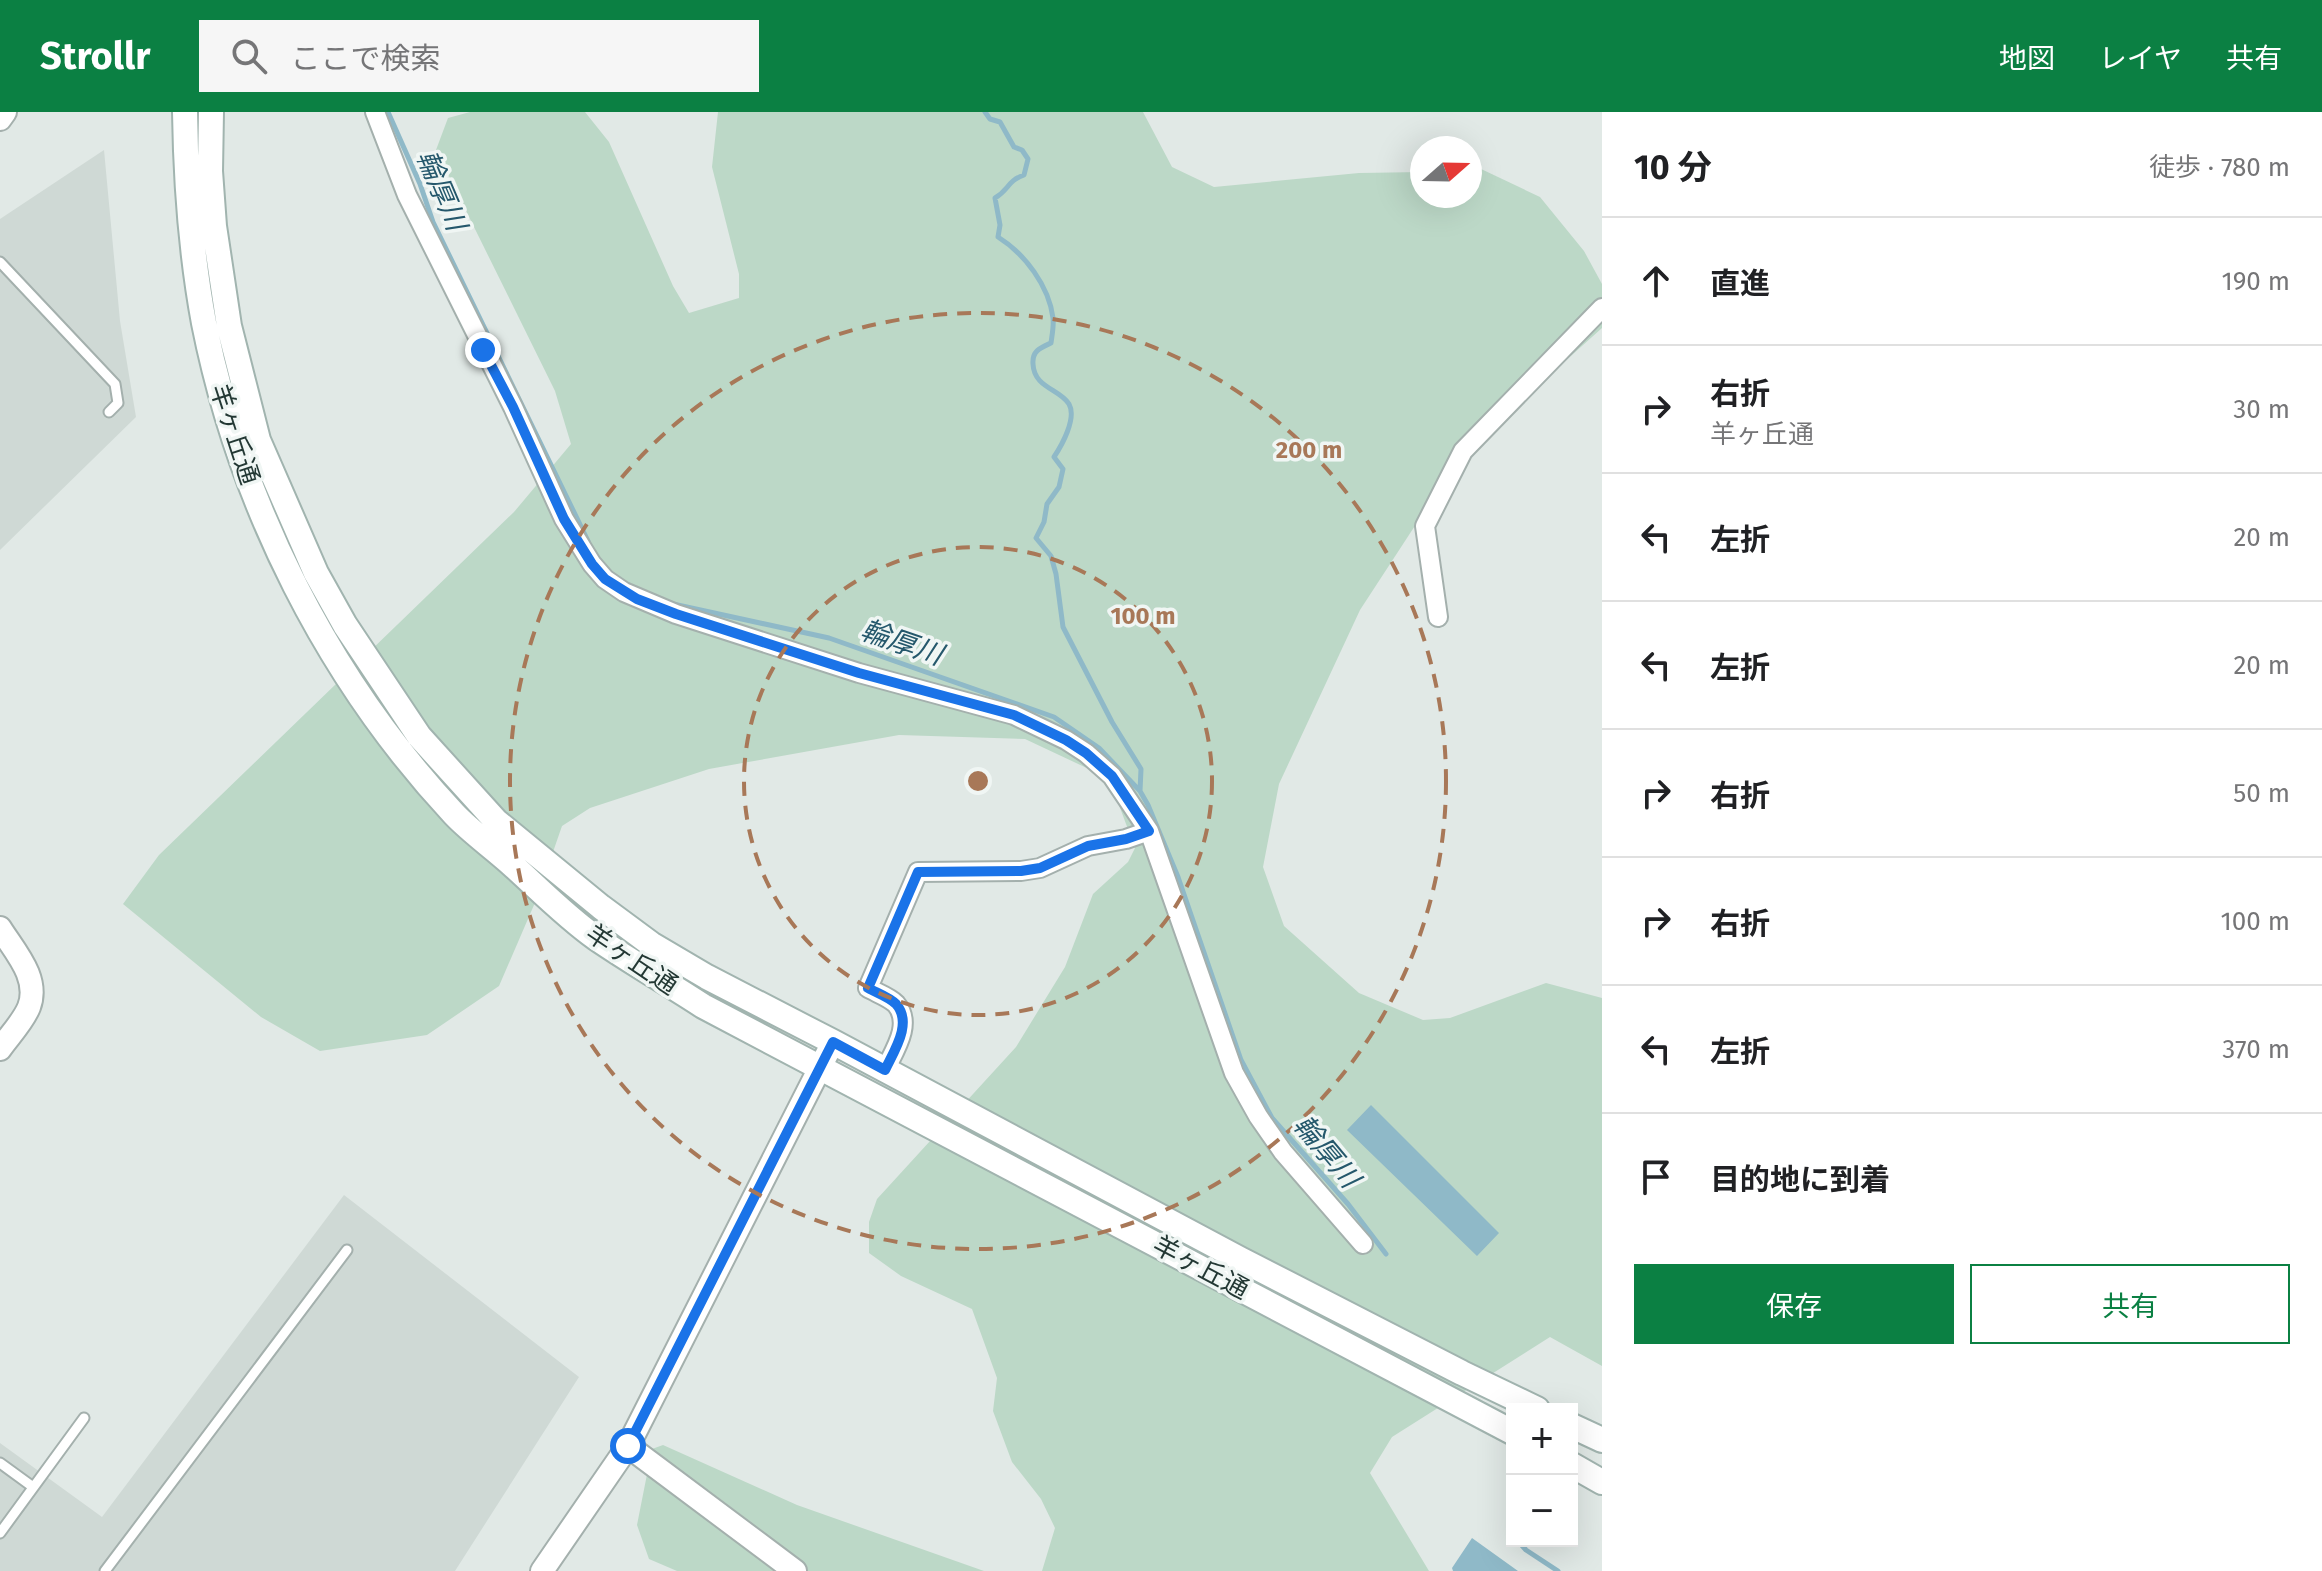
<!DOCTYPE html>
<html lang="ja">
<meta charset="utf-8">
<style>
:root{--surface:#fff;--page:#f6f6f6;--text:#202124;--muted:#757577;--line:#e0e0e0;--accent:#0b8043}
body{margin:0;font-family:"Fira Sans","Noto Sans JP",sans-serif;background:var(--page);color:var(--text)}
.controls{position:absolute;right:24px;bottom:24px;display:grid;overflow:hidden;border-radius:0px;box-shadow:0 8px 32px #0002}
.controls button{width:72px;height:72px;display:grid;place-items:center;padding:0;border:0;border-bottom:2px solid var(--line);background:var(--surface);color:var(--text);font:40px sans-serif}
.compass{position:absolute;left:1410px;top:24px;width:72px;height:72px;border-radius:50%;background:var(--surface);box-shadow:0 8px 32px #0002;rotate:70deg}
.stop{position:absolute;width:24px;height:24px;margin:-18px;border:6px solid #1a73e8;border-radius:50%;background:#fff}
.stop.end{background:#1a73e8;border-color:#fff;box-shadow:0 2px 8px #0008}
.list{margin:0;padding:0;list-style:none}
h2{display:flex;justify-content:space-between;align-items:center;height:104px;margin:0;padding:0 32px;font-size:34px}
h2 small{font-size:26px;font-weight:400;color:var(--muted)}
.list li{display:grid;grid-template-columns:52px 1fr auto;gap:24px;align-items:center;box-sizing:border-box;height:128px;padding:0 32px;border-top:2px solid var(--line)}
.list b{display:block;font-size:30px;white-space:nowrap}
.list p{margin:0;font-size:26px;white-space:nowrap;color:var(--muted)}
.list em{font-size:26px;font-style:normal;color:var(--muted)}
.actions{display:flex;gap:16px;padding:24px 32px}
.actions a{flex:1;padding:18px 0;border:2px solid var(--accent);border-radius:0px;text-align:center;font-size:28px;color:var(--accent)}
.actions .main{background:var(--accent);color:#fff}
.icon{flex:none;width:44px;height:44px;fill:none;stroke:currentColor;stroke-width:2;stroke-linecap:round;stroke-linejoin:round}
.map{position:relative;flex:none;width:1602px;height:1459px;overflow:hidden}
header{display:flex;align-items:center;gap:48px;box-sizing:border-box;height:112px;padding:0 40px;background:var(--accent);color:#fff}
header strong{font-size:38px}
nav{display:flex;gap:44px;margin-inline-start:auto;font-size:28px}
.search{width:560px;height:72px;background:var(--page);display:flex;align-items:center;gap:20px;box-sizing:border-box;padding:0 28px;border-radius:0px;color:var(--muted);font-size:30px}
main{display:flex}
aside{flex:1;background:var(--surface)}
.map>svg:first-child{display:block}
.built{fill:#cfd9d5}
.green{fill:#bcd8c7}
.water{fill:#8fb9c8}
.lines{fill:none;stroke-linecap:round;stroke-linejoin:round}
.stream{stroke:#8fb9c8;stroke-width:5}
.service-casing{stroke:#a4b0ad;stroke-width:13}
.minor-casing{stroke:#a4b0ad;stroke-width:22}
.tertiary-casing{stroke:#a4b0ad;stroke-width:26}
.secondary-casing{stroke:#a1b4af;stroke-width:28}
.service{stroke:#fff;stroke-width:9}
.minor{stroke:#fff;stroke-width:18}
.tertiary{stroke:#fff;stroke-width:22}
.secondary{stroke:#fff;stroke-width:24}
.route{stroke:#1a73e8;stroke-width:10}
.ring{fill:none;stroke:#a87858;stroke-width:4;stroke-dasharray:14 10}
.labels{text-anchor:middle;stroke-width:7;stroke-linejoin:round;paint-order:stroke}
.street-label{font-size:26px;fill:#233834;stroke:#f0f6f4}
.water-label{font-size:28px;font-style:italic;fill:#25586c;stroke:#f0f6f4}
.centre{fill:#a87858;stroke:#f0f6f4;stroke-width:4}
.ring-label{font-size:24px;text-anchor:middle;font-weight:bold;fill:#a87858;stroke:#f0f6f4;stroke-width:7;stroke-linejoin:round;paint-order:stroke}
</style>
<header>
<strong>Strollr</strong>
<div class="search"><svg class="icon" aria-label="search" viewBox="0 0 24 24"><circle cx="10" cy="10" r="6"/><path d="M15 15l6 6"/></svg>ここで検索</div>
<nav><a>地図</a><a>レイヤ</a><a>共有</a></nav>
</header>
<main>
<div class="map">
<svg width="1602" height="1459" viewBox="0 0 1602 1459">
<rect width="100%" height="100%" fill="#e1e9e6"/>
<path class="built" d="M 104,38 L 120,209 L 136,305 L 0,438 L 0,107 Z
M 344,1083 L 579,1265 L 455,1459 L 0,1459 L 0,1331 L 102,1405 Z"/>
<path class="green" d="M 470,0 L 585,0 L 609,30 L 673,174 L 689,201 L 739,186 L 739,162 L 712,55 L 718,0 L 1143,0 L 1172,55 L 1214,75 L 1359,61 L 1422,60 L 1422,84 L 1470,84 L 1470,57 L 1479,56 L 1540,85 L 1584,139 L 1602,172 L 1602,216 L 1495,312 L 1437,380 L 1360,498 L 1279,672 L 1263,755 L 1284,814 L 1359,881 L 1423,908 L 1450,906 L 1546,871 L 1602,886 L 1602,1254 L 1550,1225 L 1392,1325 L 1370,1361 L 1429,1459 L 1042,1459 L 1055,1416 L 1041,1387 L 1012,1350 L 993,1299 L 997,1266 L 972,1197 L 901,1164 L 869,1141 L 869,1110 L 877,1087 L 1016,935 L 1065,855 L 1093,782 L 1128,750 L 1135,736 L 1113,677 L 1091,658 L 1025,627 L 899,623 L 709,657 L 590,696 L 562,714 L 537,786 L 499,874 L 427,923 L 320,939 L 261,905 L 123,792 L 159,743 L 514,400 L 571,332 L 555,279 L 436,38 L 448,6 Z
M 663,1333 L 797,1393 L 984,1459 L 677,1459 L 649,1447 L 637,1413 L 652,1337 Z"/>
<path class="water" d="M 1371,993 L 1499,1121 L 1477,1144 L 1347,1018 Z
M 1472,1426 L 1518,1459 L 1453,1459 L 1452,1456 Z"/>
<g class="lines">
<path class="stream" d="M 388,0 L 420,72 L 433,110 L 588,429
M 985,0 L 990,7 L 1000,10 L 1014,35 L 1022,38 L 1028,47 L 1024,63 C 1007,69 1009,78 995,86 L 1000,113 L 998,125 C 1025,142 1049,174 1053,206 C 1054,214 1052,223 1051,231 C 1040,236 1032,239 1033,252 C 1034,276 1060,277 1069,292 C 1077,306 1062,333 1054,345 L 1063,357 L 1059,375 L 1047,392 L 1044,410 L 1036,426 L 1051,444 L 1056,462 L 1063,515 L 1112,610 L 1141,657 L 1140,679
M 673,492 L 829,526 L 1054,605 L 1099,636 L 1140,679 L 1148,693 L 1178,765 L 1241,948 L 1272,1006 L 1348,1092 L 1386,1142
M 1511,1421 L 1512,1422
M 1518,1429 L 1526,1438 L 1558,1459"/>
<g class="service-casing">
<path id="service" d="M 0,150 L 115,272 L 118,291 L 109,300
M 0,1351 L 33,1375
M 0,1421 L 84,1306
M 105,1459 L 347,1138"/>
</g>
<g class="minor-casing">
<path id="minor" d="M 375,0 L 407,83 L 513,295 L 564,407 L 592,452 L 605,467 L 624,480 L 676,502 L 859,561 L 1014,603 L 1066,628 L 1086,641 L 1112,664 L 1149,719 L 1234,961 L 1258,1004 L 1283,1040 L 1363,1132
M 1438,505 L 1425,414 L 1463,339 L 1602,196
M 885,958 C 894,939 913,912 896,892 C 889,885 877,881 868,876 L 918,760 L 1021,759 L 1040,756 L 1088,734 L 1126,727 L 1149,719"/>
</g>
<g class="tertiary-casing">
<path id="tertiary" d="M 0,7 L 5,0
M 0,816 C 15,840 40,866 29,895 C 23,910 9,924 0,937
M 628,1334 L 795,1459
M 542,1459 L 628,1334 L 833,930"/>
</g>
<g class="secondary-casing">
<path id="secondary" d="M 185,0 C 186,71 191,141 204,211 C 240,392 328,567 454,702 C 470,719 491,734 509,750 C 537,775 565,804 596,826 C 631,850 668,871 703,894 L 1512,1320
M 211,0 L 210,59 L 214,114 L 229,214 L 258,328 L 316,461 L 345,513 L 419,624 L 496,709 L 601,795 L 651,832 L 707,865 L 833,930 L 1240,1147 L 1462,1261 L 1537,1297
M 1572,1314 L 1602,1328
M 1572,1353 L 1602,1370"/>
</g>
<use href="#service" class="service"/>
<use href="#minor" class="minor"/>
<use href="#tertiary" class="tertiary"/>
<use href="#secondary" class="secondary"/>
</g>
<g class="lines">
<path class="route" d="M 483,238 L 513,295 L 564,407 L 592,452 L 605,467 L 637,487 L 676,502 L 859,561 L 1014,603 L 1066,628 L 1086,641 L 1112,664 L 1149,719 L 1126,727 L 1088,734 L 1040,756 L 1021,759 L 918,760 L 868,876 C 877,881 889,885 896,892 C 913,911 894,939 885,958 L 833,930 L 628,1334"/>
</g>
<g class="ring">
<circle cx="978" cy="669" r="234"/>
<circle cx="978" cy="669" r="468"/>
</g>
<g class="labels">
<g class="street-label">
<text transform="translate(235 322) rotate(72)" y="9">羊ヶ丘通</text>
<text transform="translate(632 847) rotate(34)" y="9">羊ヶ丘通</text>
<text transform="translate(1201 1155) rotate(28)" y="9">羊ヶ丘通</text>
</g>
<g class="water-label">
<text transform="translate(442 78) rotate(67)" y="10">輪厚川</text>
<text transform="translate(902 530) rotate(19)" y="10">輪厚川</text>
<text transform="translate(1327 1039) rotate(50)" y="10">輪厚川</text>
</g>
</g>
<circle cx="978" cy="669" r="12" class="centre"/>
<g class="ring-label">
<text x="1309" y="346">200 m</text>
<text x="1143" y="512">100 m</text>
</g>
</svg>
<div class="controls">
<button>+</button>
<button>−</button>
</div>
<svg class="compass" viewBox="-18 -18 36 36"><path d="M0-13l5 13h-10z" fill="#e53935"/><path d="M0 13l5-13h-10z" fill="#757577"/></svg>
<div class="stop" style="left:628px;top:1334px"></div>
<div class="stop end" style="left:483px;top:238px"></div>
</div>
<aside>
<h2>10 分<small>徒歩 · 780 m</small></h2>
<ul class="list">
<li><svg class="icon" aria-label="ahead" viewBox="0 0 24 24"><path d="M12 20V5M6 11l6-6 6 6"/></svg><div><b>直進</b></div><em>190 m</em></li>
<li><svg class="icon" aria-label="right" viewBox="0 0 24 24"><path d="M7 20v-9h11M14 6l5 5-5 5"/></svg><div><b>右折</b><p>羊ヶ丘通</p></div><em>30 m</em></li>
<li><svg class="icon" aria-label="left" viewBox="0 0 24 24"><path d="M17 20v-9H6M10 6l-5 5 5 5"/></svg><div><b>左折</b></div><em>20 m</em></li>
<li><svg class="icon" aria-label="left" viewBox="0 0 24 24"><path d="M17 20v-9H6M10 6l-5 5 5 5"/></svg><div><b>左折</b></div><em>20 m</em></li>
<li><svg class="icon" aria-label="right" viewBox="0 0 24 24"><path d="M7 20v-9h11M14 6l5 5-5 5"/></svg><div><b>右折</b></div><em>50 m</em></li>
<li><svg class="icon" aria-label="right" viewBox="0 0 24 24"><path d="M7 20v-9h11M14 6l5 5-5 5"/></svg><div><b>右折</b></div><em>100 m</em></li>
<li><svg class="icon" aria-label="left" viewBox="0 0 24 24"><path d="M17 20v-9H6M10 6l-5 5 5 5"/></svg><div><b>左折</b></div><em>370 m</em></li>
<li><svg class="icon" aria-label="arrive" viewBox="0 0 24 24"><path d="M6 21V4h12l-3 4 3 4H6"/></svg><div><b>目的地に到着</b></div></li>
</ul>
<div class="actions"><a class="main">保存</a><a>共有</a></div>
</aside>
</main>
